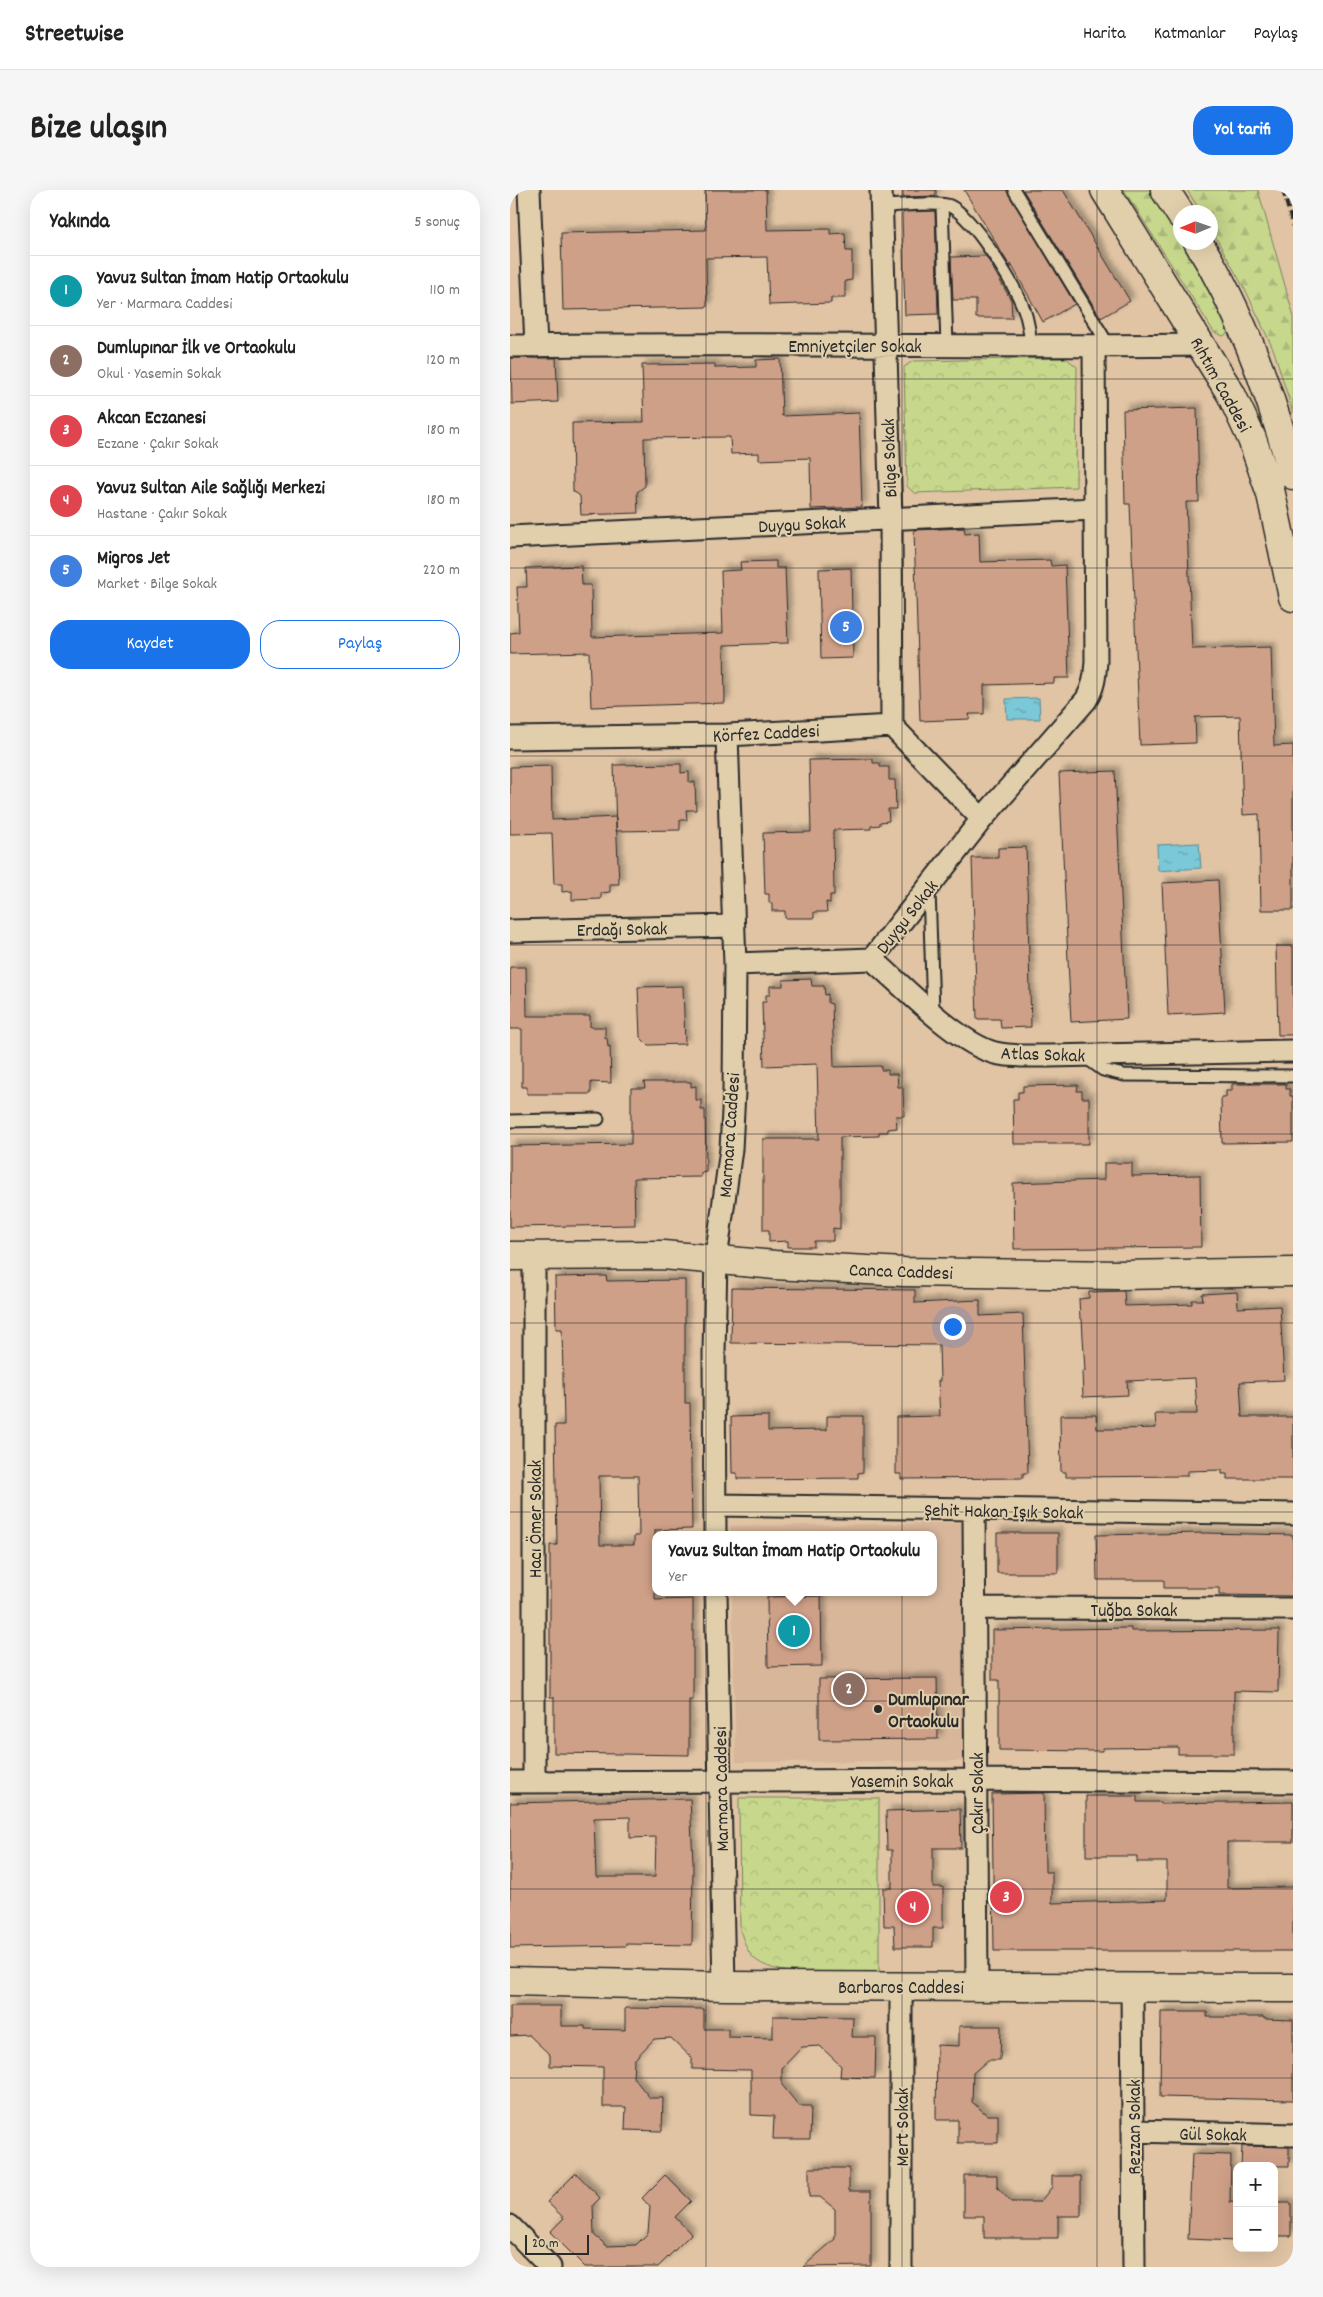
<!DOCTYPE html>
<html lang="tr">
<meta charset="utf-8">
<style>
:root{--surface:#fff;--page:#f6f6f6;--text:#222;--muted:#767676;--line:#e0e0e0;--accent:#1a73e8}
body{margin:0;font-family:Dekko,sans-serif;background:var(--page);color:var(--text)}
.controls{position:absolute;right:15px;bottom:15px;display:grid;overflow:hidden;border-radius:10px;box-shadow:0 5px 20px #0002}
.controls button{width:45px;height:45px;display:grid;place-items:center;padding:0;border:0;border-bottom:1px solid var(--line);background:var(--surface);color:var(--text);font:25px sans-serif}
.compass{position:absolute;left:663px;top:15px;width:45px;height:45px;border-radius:50%;background:var(--surface);box-shadow:0 5px 20px #0002;rotate:268deg}
.scale{position:absolute;left:15px;bottom:12px;width:64px;box-sizing:border-box;padding-left:5px;border:2px solid #2b2b2b;border-top:0;font-size:14px;line-height:18px;white-space:nowrap;color:#2b2b2b;-webkit-text-stroke:4px #e1cfac;paint-order:stroke}
.you{position:absolute;left:442px;top:1136px;width:18px;height:18px;margin:-12px;border:4px solid #fff;border-radius:50%;background:#1a73e8;box-shadow:0 0 0 8px #1a73e833}
.badge{display:grid;place-items:center;width:32px;height:32px;border-radius:50%;background:var(--accent);color:#fff;font-size:16px;font-weight:700}
.pin{position:absolute;translate:-50% -50%;border:2px solid #fff;box-shadow:0 1px 5px #0006}
.popup{position:absolute;left:142px;top:1341px;width:285px;height:65px;box-sizing:border-box;display:grid;place-content:center;border-radius:10px;background:var(--surface);filter:drop-shadow(0 1px 4px #0005);font-size:16px;white-space:nowrap;color:var(--muted)}
.popup b{font-size:19px;color:var(--text)}
.popup::after{content:'';position:absolute;left:50%;top:100%;margin-left:-10px;border:10px solid transparent;border-top-color:var(--surface)}
.list{margin:0;padding:0;list-style:none}
h2{display:flex;justify-content:space-between;align-items:center;height:65px;margin:0;padding:0 20px;font-size:21px}
h2 small{font-size:16px;font-weight:400;color:var(--muted)}
.list li{display:grid;grid-template-columns:32px 1fr auto;gap:15px;align-items:center;box-sizing:border-box;height:70px;padding:0 20px;border-top:1px solid var(--line)}
.list b{display:block;font-size:19px;white-space:nowrap}
.list p{margin:0;font-size:16px;white-space:nowrap;color:var(--muted)}
.list em{font-size:16px;font-style:normal;color:var(--muted)}
.actions{display:flex;gap:10px;padding:15px 20px}
.actions a{flex:1;padding:11px 0;border:1px solid var(--accent);border-radius:20px;text-align:center;font-size:18px;color:var(--accent)}
.actions .main{background:var(--accent);color:#fff}
.map{position:relative;flex:none;width:783px;height:2077px;overflow:hidden;border-radius:20px}
header{display:flex;align-items:center;gap:30px;box-sizing:border-box;height:70px;padding:0 25px;background:var(--surface);border-bottom:1px solid var(--line)}
header strong{font-size:24px}
nav{display:flex;gap:28px;margin-inline-start:auto;font-size:18px}
.intro{display:flex;align-items:center;justify-content:space-between;box-sizing:border-box;height:120px;padding:0 30px}
h1{margin:0;font-size:35px}
.button{padding:12px 22px;border-radius:20px;background:var(--accent);color:#fff;font-size:18px;font-weight:700}
main{display:flex;gap:30px;padding:0 30px}
aside{flex:1;background:var(--surface);border-radius:20px;box-shadow:0 5px 20px #0002}
.map>svg:first-child{display:block}
.built{fill:#d7b69a}
.forest{fill:url(#forest-firs);stroke:#79825c}
.park{fill:url(#park-crowns);stroke:#79825c}
.water{fill:url(#water-ripples);stroke:#5a8993}
.building{fill:#cfa088;stroke:#2b2b2b;fill-rule:evenodd;filter:url(#shadow)}
.lines{fill:none;stroke-linecap:round;stroke-linejoin:round}
.lane-casing{stroke:#2b2b2b;stroke-width:15}
.street-casing{stroke:#2b2b2b;stroke-width:25}
.secondary-casing{stroke:#2b2b2b;stroke-width:31}
.lane{stroke:#e1cfac;stroke-width:11}
.street{stroke:#e1cfac;stroke-width:21}
.secondary{stroke:#e1cfac;stroke-width:28}
.rail{stroke:#2b2b2b;stroke-width:4;stroke-dasharray:8 4;stroke-linecap:butt}
.grid{fill:none;stroke:#2b2b2b;stroke-width:1;stroke-opacity:0.55}
.poi-dot{fill:#2b2b2b;stroke:#e1cfac;stroke-width:2}
.labels{text-anchor:middle;stroke-width:4;stroke-linejoin:round;paint-order:stroke}
.street-label{font-size:19px;fill:#2b2b2b;stroke:#e1cfac}
.poi-label{font-size:19px;font-weight:bold;fill:#2b2b2b;stroke:#e1cfac;text-anchor:start}
</style>
<header>
<strong>Streetwise</strong>
<nav><a>Harita</a><a>Katmanlar</a><a>Paylaş</a></nav>
</header>
<div class="intro"><h1>Bize ulaşın</h1><a class="button">Yol tarifi</a></div>
<main>
<aside>
<h2>Yakında<small>5 sonuç</small></h2>
<ul class="list">
<li><span class="badge" style="background:#0f9aa8">1</span><div><b>Yavuz Sultan İmam Hatip Ortaokulu</b><p>Yer · Marmara Caddesi</p></div><em>110 m</em></li>
<li><span class="badge" style="background:#8d6e63">2</span><div><b>Dumlupınar İlk ve Ortaokulu</b><p>Okul · Yasemin Sokak</p></div><em>120 m</em></li>
<li><span class="badge" style="background:#e0444e">3</span><div><b>Akcan Eczanesi</b><p>Eczane · Çakır Sokak</p></div><em>180 m</em></li>
<li><span class="badge" style="background:#e0444e">4</span><div><b>Yavuz Sultan Aile Sağlığı Merkezi</b><p>Hastane · Çakır Sokak</p></div><em>180 m</em></li>
<li><span class="badge" style="background:#3f7fe0">5</span><div><b>Migros Jet</b><p>Market · Bilge Sokak</p></div><em>220 m</em></li>
</ul>
<div class="actions"><a class="main">Kaydet</a><a>Paylaş</a></div>
</aside>
<div class="map">
<svg width="783" height="2077" viewBox="0 0 783 2077">
<defs>
<pattern id="forest-firs" width="22" height="20" patternUnits="userSpaceOnUse" patternTransform="scale(1.25)"><rect width="22" height="20" fill="#c7d88d"/><path d="M5 1l3.5 6h-7zM16 11l3.5 6h-7z" fill="#abba7a"/></pattern>
<pattern id="park-crowns" width="20" height="18" patternUnits="userSpaceOnUse" patternTransform="scale(1.25)"><rect width="20" height="18" fill="#c7d88d"/><path d="M2 6a3 3 0 1 1 6 0M12 15a3 3 0 1 1 6 0" fill="none" stroke="#abba7a"/></pattern>
<pattern id="water-ripples" width="26" height="14" patternUnits="userSpaceOnUse" patternTransform="scale(1.25)"><rect width="26" height="14" fill="#7ac8d8"/><path d="M2 4q2-2 4 0t4 0M15 11q2-2 4 0t4 0" fill="none" stroke="#64a3af"/></pattern>
<filter id="shadow"><feDropShadow dx="4.5" dy="-4.5" stdDeviation="2.5" flood-color="#0004"/></filter>
</defs>
<rect width="100%" height="100%" fill="#e0c4a4"/>
<filter id="ink" filterUnits="userSpaceOnUse"><feTurbulence type="fractalNoise" baseFrequency=".02" numOctaves="2"/><feDisplacementMap in="SourceGraphic" scale="10" xChannelSelector="R" yChannelSelector="G"/><feConvolveMatrix kernelMatrix="1 2 1 2 8 2 1 2 1" color-interpolation-filters="sRGB"/></filter>
<g filter="url(#ink)">
<path class="built" d="M 452,1333 L 453,1571 L 226,1572 L 222,1402 L 423,1402 L 423,1345 L 221,1345 L 221,1336 Z"/>
<path class="forest" d="M 614,0 L 641,0 L 670,47 L 671,52 L 674,53 L 722,129 L 721,141 L 713,146 L 704,142 Z
M 677,0 L 748,0 L 783,124 L 783,223 L 764,161 L 738,105 L 701,39 L 701,22 L 691,22 Z"/>
<path class="park" d="M 556,168 L 567,177 L 566,297 L 404,303 L 397,296 L 394,177 L 403,171 Z
M 229,1608 L 369,1608 L 369,1783 C 336,1783 272,1790 246,1770 C 237,1763 234,1751 230,1740 Z"/>
<path class="water" d="M 529,508 L 530,529 L 497,529 L 496,509 Z
M 689,653 L 691,678 L 648,681 L 647,655 Z"/>
<path class="building" d="M 195,0 L 256,0 L 257,40 L 320,39 L 320,44 L 335,43 L 336,61 L 342,61 L 342,90 L 335,91 L 335,108 L 321,108 L 321,113 L 259,115 L 257,67 L 196,68 L 197,117 L 53,120 L 51,43 L 196,40 Z
M 393,0 L 426,0 L 426,6 L 393,7 Z
M 454,0 L 497,0 L 565,114 L 533,132 L 501,74 L 501,78 Z
M 513,0 L 553,0 L 620,111 L 591,128 Z
M 425,21 L 428,124 L 395,125 L 392,25 L 394,22 Z
M 476,66 L 501,110 L 502,128 L 466,128 L 466,110 L 443,110 L 441,67 Z
M 1,168 L 46,168 L 48,212 L 2,214 Z
M 270,169 L 272,226 L 349,223 L 352,317 L 301,319 L 300,268 L 249,270 L 249,263 L 221,264 L 220,247 L 134,248 L 135,296 L 127,302 L 128,323 L 71,325 L 70,306 L 63,301 L 62,233 L 134,232 L 132,175 L 205,174 L 205,178 L 246,177 L 246,170 Z
M 687,218 L 689,312 L 676,312 L 682,459 L 761,457 L 764,556 L 783,555 L 783,720 L 751,720 L 749,624 L 733,625 L 730,526 L 685,527 L 686,553 L 630,555 L 620,314 L 615,314 L 613,220 Z
M 454,338 L 455,344 L 469,343 L 470,372 L 540,370 L 541,376 L 555,375 L 559,488 L 544,488 L 544,493 L 474,495 L 474,524 L 459,524 L 460,529 L 410,531 L 404,340 Z
M 266,371 L 266,378 L 275,378 L 278,453 L 214,455 L 215,513 L 81,517 L 79,462 L 0,464 L 0,443 L 9,442 L 7,397 L 17,397 L 16,378 L 71,376 L 72,395 L 81,395 L 82,447 L 213,443 L 211,381 L 231,380 L 230,372 Z
M 341,378 L 343,468 L 311,469 L 309,379 Z
M 363,569 L 363,573 L 370,573 L 370,577 L 379,577 L 379,590 L 385,590 L 386,619 L 378,619 L 379,631 L 370,632 L 370,635 L 361,636 L 361,639 L 323,640 L 324,705 L 320,705 L 320,713 L 316,712 L 317,722 L 304,722 L 304,728 L 275,728 L 275,721 L 262,721 L 262,713 L 259,713 L 259,704 L 255,704 L 253,643 L 301,642 L 299,570 Z
M 171,574 L 171,583 L 179,582 L 179,592 L 185,592 L 186,620 L 176,620 L 177,630 L 170,630 L 170,640 L 106,641 L 104,575 Z
M 41,576 L 42,630 L 106,627 L 109,694 L 100,694 L 100,702 L 91,703 L 91,709 L 62,710 L 62,701 L 52,702 L 52,694 L 44,694 L 42,643 L 0,644 L 0,577 Z
M 605,581 L 617,829 L 561,832 L 549,583 Z
M 516,657 L 521,837 L 491,838 L 490,829 L 467,829 L 462,668 L 488,668 L 488,658 Z
M 708,690 L 715,822 L 658,825 L 652,693 Z
M 766,756 L 783,756 L 783,845 L 768,845 Z
M 0,777 L 16,777 L 17,826 L 80,826 L 80,837 L 95,837 L 95,848 L 97,848 L 98,857 L 100,856 L 101,893 L 81,892 L 81,904 L 17,904 L 17,897 L 12,897 L 12,839 L 0,839 Z
M 301,789 L 302,796 L 314,796 L 315,805 L 318,804 L 318,813 L 322,814 L 324,877 L 371,876 L 371,880 L 378,880 L 378,884 L 387,884 L 388,897 L 393,897 L 394,926 L 386,926 L 387,938 L 378,939 L 378,942 L 369,942 L 369,946 L 330,947 L 330,1039 L 323,1038 L 323,1051 L 304,1051 L 304,1057 L 278,1057 L 278,1051 L 259,1052 L 259,1040 L 253,1040 L 253,949 L 309,949 L 307,874 L 254,876 L 252,812 L 256,812 L 256,805 L 260,805 L 260,796 L 273,796 L 273,790 Z
M 173,796 L 175,854 L 138,855 L 130,847 L 128,797 Z
M 134,892 L 181,892 L 181,897 L 186,896 L 186,910 L 191,910 L 191,920 L 195,920 L 196,982 L 191,983 L 191,987 L 124,988 L 125,1035 L 0,1037 L 0,956 L 121,954 L 121,898 L 135,898 Z
M 722,894 L 776,894 L 776,899 L 780,899 L 780,906 L 783,906 L 783,952 L 712,953 L 711,907 L 716,907 L 716,901 L 722,901 Z
M 568,895 L 567,901 L 572,901 L 572,908 L 579,908 L 579,954 L 504,954 L 503,909 L 508,909 L 508,902 L 513,902 L 513,896 Z
M 594,973 L 622,973 L 622,986 L 690,985 L 691,1057 L 504,1059 L 503,993 L 594,990 Z
M 96,1086 L 97,1091 L 175,1090 L 175,1213 L 180,1213 L 182,1339 L 145,1340 L 145,1410 L 183,1409 L 183,1510 L 179,1510 L 179,1565 L 44,1563 L 44,1507 L 40,1507 L 40,1355 L 47,1355 L 45,1235 L 54,1235 L 52,1139 L 46,1139 L 45,1087 ZM 89,1286 L 128,1286 L 129,1346 L 124,1346 L 124,1355 L 90,1355 Z
M 222,1098 L 405,1100 L 405,1113 L 470,1110 L 470,1126 L 513,1124 L 518,1283 L 513,1283 L 513,1288 L 391,1289 L 391,1284 L 386,1284 L 386,1227 L 430,1226 L 428,1191 L 430,1191 L 429,1155 L 221,1153 Z
M 614,1101 L 615,1116 L 682,1114 L 682,1110 L 693,1110 L 692,1104 L 727,1102 L 728,1118 L 770,1116 L 774,1190 L 730,1192 L 732,1227 L 783,1227 L 783,1289 L 717,1289 L 717,1284 L 712,1284 L 712,1280 L 677,1281 L 677,1286 L 556,1287 L 556,1282 L 551,1282 L 550,1225 L 586,1225 L 587,1239 L 612,1239 L 646,1238 L 645,1224 L 687,1224 L 685,1188 L 617,1191 L 618,1205 L 573,1207 L 572,1181 L 575,1181 L 572,1129 L 570,1129 L 569,1109 L 579,1108 L 579,1102 Z
M 258,1226 L 258,1241 L 317,1240 L 317,1226 L 353,1226 L 353,1282 L 348,1283 L 348,1288 L 227,1289 L 227,1283 L 222,1283 L 221,1227 Z
M 487,1343 L 548,1343 L 548,1383 L 487,1383 Z
M 695,1343 L 783,1345 L 783,1406 L 709,1405 L 709,1398 L 654,1398 L 654,1390 L 587,1390 L 586,1345 Z
M 311,1406 L 312,1476 L 258,1477 L 257,1407 Z
M 621,1438 L 621,1441 L 769,1440 L 768,1502 L 724,1501 L 724,1564 L 668,1564 L 668,1557 L 593,1558 L 593,1561 L 489,1560 L 489,1490 L 482,1490 L 482,1440 Z
M 427,1488 L 428,1549 L 309,1550 L 309,1489 Z
M 534,1603 L 535,1682 L 542,1682 L 542,1713 L 657,1710 L 657,1672 L 627,1672 L 627,1666 L 576,1666 L 576,1606 L 627,1606 L 627,1612 L 651,1612 L 651,1614 L 783,1612 L 783,1652 L 717,1652 L 717,1698 L 783,1697 L 783,1761 L 484,1761 L 482,1604 Z
M 180,1609 L 183,1673 L 182,1755 L 116,1754 L 116,1756 L 0,1758 L 0,1613 ZM 120,1627 L 120,1648 L 146,1647 L 145,1687 L 86,1687 L 84,1628 Z
M 450,1619 L 451,1658 L 423,1658 L 423,1697 L 433,1697 L 433,1738 L 423,1738 L 423,1757 L 385,1757 L 384,1736 L 374,1736 L 373,1698 L 382,1698 L 382,1660 L 377,1660 L 376,1621 Z
M 0,1816 L 51,1816 L 51,1836 L 75,1836 L 75,1839 L 115,1840 L 115,1818 L 194,1819 L 194,1839 L 218,1839 L 218,1847 L 263,1848 L 263,1826 L 343,1827 L 342,1847 L 366,1847 L 365,1888 L 330,1887 L 331,1876 L 310,1856 L 292,1857 L 272,1878 L 272,1895 L 289,1916 L 301,1916 L 300,1949 L 263,1949 L 264,1926 L 241,1925 L 241,1880 L 182,1879 L 182,1868 L 161,1848 L 144,1849 L 124,1870 L 123,1887 L 140,1908 L 153,1908 L 152,1941 L 115,1940 L 116,1917 L 93,1917 L 93,1877 L 40,1876 L 40,1865 L 19,1845 L 0,1846 Z
M 651,1822 L 697,1822 L 697,1827 L 754,1827 L 754,1829 L 783,1830 L 783,1910 L 650,1907 Z
M 449,1836 L 491,1836 L 490,1870 L 478,1870 L 463,1883 L 462,1912 L 477,1925 L 488,1925 L 488,1953 L 448,1953 L 448,1930 L 426,1930 L 427,1855 L 449,1856 Z
M 732,1956 L 779,1957 L 779,1976 L 731,1976 Z
M 682,1964 L 721,1965 L 720,2012 L 726,2013 L 725,2051 L 678,2049 Z
M 299,1978 L 339,1978 L 339,2001 L 361,2001 L 361,2076 L 293,2077 L 325,2049 L 325,2019 L 310,2007 L 299,2007 Z
M 66,1983 L 90,2008 L 83,2015 L 84,2045 L 97,2056 L 126,2055 L 138,2043 L 140,2017 L 132,2008 L 155,1985 L 181,2011 L 165,2027 L 181,2044 L 148,2077 L 75,2077 L 40,2042 L 54,2028 L 37,2012 Z
M 454,1985 L 487,1985 L 487,1997 L 501,2012 L 530,2012 L 542,1997 L 542,1986 L 571,1986 L 571,2026 L 548,2026 L 548,2048 L 474,2048 L 474,2026 L 454,2026 Z
M 764,2013 L 781,2013 L 781,2046 L 764,2046 Z"/>
<g class="lines">
<g class="lane-casing">
<path id="lane" d="M 504,0 L 599,156
M 432,15 L 437,155
M 371,16 C 385,16 430,11 440,16 C 464,28 504,94 514,119 C 518,131 520,143 521,156
M 419,699 L 423,822
M 575,867 L 593,880 L 614,885 L 783,886
M 0,931 L 88,929"/>
</g>
<g class="street-casing">
<path id="street" d="M 19,0 L 26,156
M 371,0 L 381,328 L 382,536
M 0,156 C 230,152 461,158 691,155
M 0,347 L 584,319
M 0,548 L 217,545 L 382,536 L 472,629
M 0,741 L 223,736
M 362,769 L 472,629 L 576,510 C 584,497 585,486 586,471 L 584,157
M 225,774 L 362,769 C 393,796 447,853 485,863 C 502,867 521,866 539,866 L 783,861
M 205,1315 L 783,1324
M 464,1320 L 467,1796
M 205,1345 L 204,1163 L 206,1069 L 221,959 L 224,902 L 225,774 L 217,545
M 206,1402 L 214,1796
M 465,1418 L 783,1419
M 0,1592 L 465,1590 L 783,1592
M 24,1592 L 24,1066
M 391,1797 L 391,2077
M 622,1797 L 624,2077
M 624,1941 L 783,1945
M 0,2036 L 40,2077"/>
</g>
<g class="secondary-casing">
<path id="secondary" d="M 595,0 L 721,204 L 742,249 L 761,304 L 783,407
M 655,0 L 671,25
M 688,52 C 732,123 761,204 783,285
M 0,1066 L 153,1065 L 265,1075 L 394,1082 L 611,1085 L 783,1082
M 0,1791 L 214,1796 L 783,1798"/>
</g>
<use href="#lane" class="lane"/>
<use href="#street" class="street"/>
<use href="#secondary" class="secondary"/>
<path class="rail" d="M 773,0 L 783,36"/>
</g>
</g>
<path class="grid" d="M 196,0 L 196,2077M 392,0 L 392,2077M 587,0 L 587,2077M 0,189 L 783,189M 0,378 L 783,378M 0,566 L 783,566M 0,755 L 783,755M 0,944 L 783,944M 0,1133 L 783,1133M 0,1322 L 783,1322M 0,1511 L 783,1511M 0,1699 L 783,1699M 0,1888 L 783,1888"/>
<circle class="poi-dot" cx="368" cy="1519" r="5"/>
<g class="labels">
<g class="street-label">
<text x="345" y="162">Emniyetçiler Sokak</text>
<text transform="translate(712 194) rotate(61)" y="7">Rıhtım Caddesi</text>
<text transform="translate(378 268) rotate(-92)" y="7">Bilge Sokak</text>
<text transform="translate(292 333) rotate(-3)" y="7">Duygu Sokak</text>
<text transform="translate(256 542) rotate(-3)" y="7">Körfez Caddesi</text>
<text transform="translate(396 726) rotate(-52)" y="7">Duygu Sokak</text>
<text transform="translate(112 738) rotate(-1)" y="7">Erdağı Sokak</text>
<text transform="translate(533 863) rotate(2)" y="7">Atlas Sokak</text>
<text transform="translate(218 945) rotate(-86)" y="7">Marmara Caddesi</text>
<text transform="translate(391 1080) rotate(2)" y="7">Canca Caddesi</text>
<text transform="translate(494 1320) rotate(1)" y="7">Şehit Hakan Işık Sokak</text>
<text transform="translate(24 1329) rotate(-90)" y="7">Hacı Ömer Sokak</text>
<text x="624" y="1426">Tuğba Sokak</text>
<text x="392" y="1597">Yasemin Sokak</text>
<text transform="translate(210 1599) rotate(-91)" y="7">Marmara Caddesi</text>
<text transform="translate(466 1603) rotate(-90)" y="7">Çakır Sokak</text>
<text x="391" y="1803">Barbaros Caddesi</text>
<text transform="translate(391 1937) rotate(-90)" y="7">Mert Sokak</text>
<text transform="translate(623 1937) rotate(-90)" y="7">Rezzan Sokak</text>
<text transform="translate(703 1943) rotate(1)" y="7">Gül Sokak</text>
</g>
<g class="poi-label">
<text x="378" y="1515">Dumlupınar<tspan x="378" dy="22">Ortaokulu</tspan></text>
</g>
</g>
</svg>
<div class="controls">
<button>+</button>
<button>−</button>
</div>
<svg class="compass" viewBox="-18 -18 36 36"><path d="M0-13l5 13h-10z" fill="#e53935"/><path d="M0 13l5-13h-10z" fill="#767676"/></svg>
<div class="scale">20 m</div>
<div class="you"></div>
<div class="pin badge" style="left:284px;top:1441px;background:#0f9aa8">1</div>
<div class="popup"><b>Yavuz Sultan İmam Hatip Ortaokulu</b>Yer</div>
<div class="pin badge" style="left:339px;top:1499px;background:#8d6e63">2</div>
<div class="pin badge" style="left:496px;top:1707px;background:#e0444e">3</div>
<div class="pin badge" style="left:403px;top:1717px;background:#e0444e">4</div>
<div class="pin badge" style="left:336px;top:437px;background:#3f7fe0">5</div>
</div>
</main>
